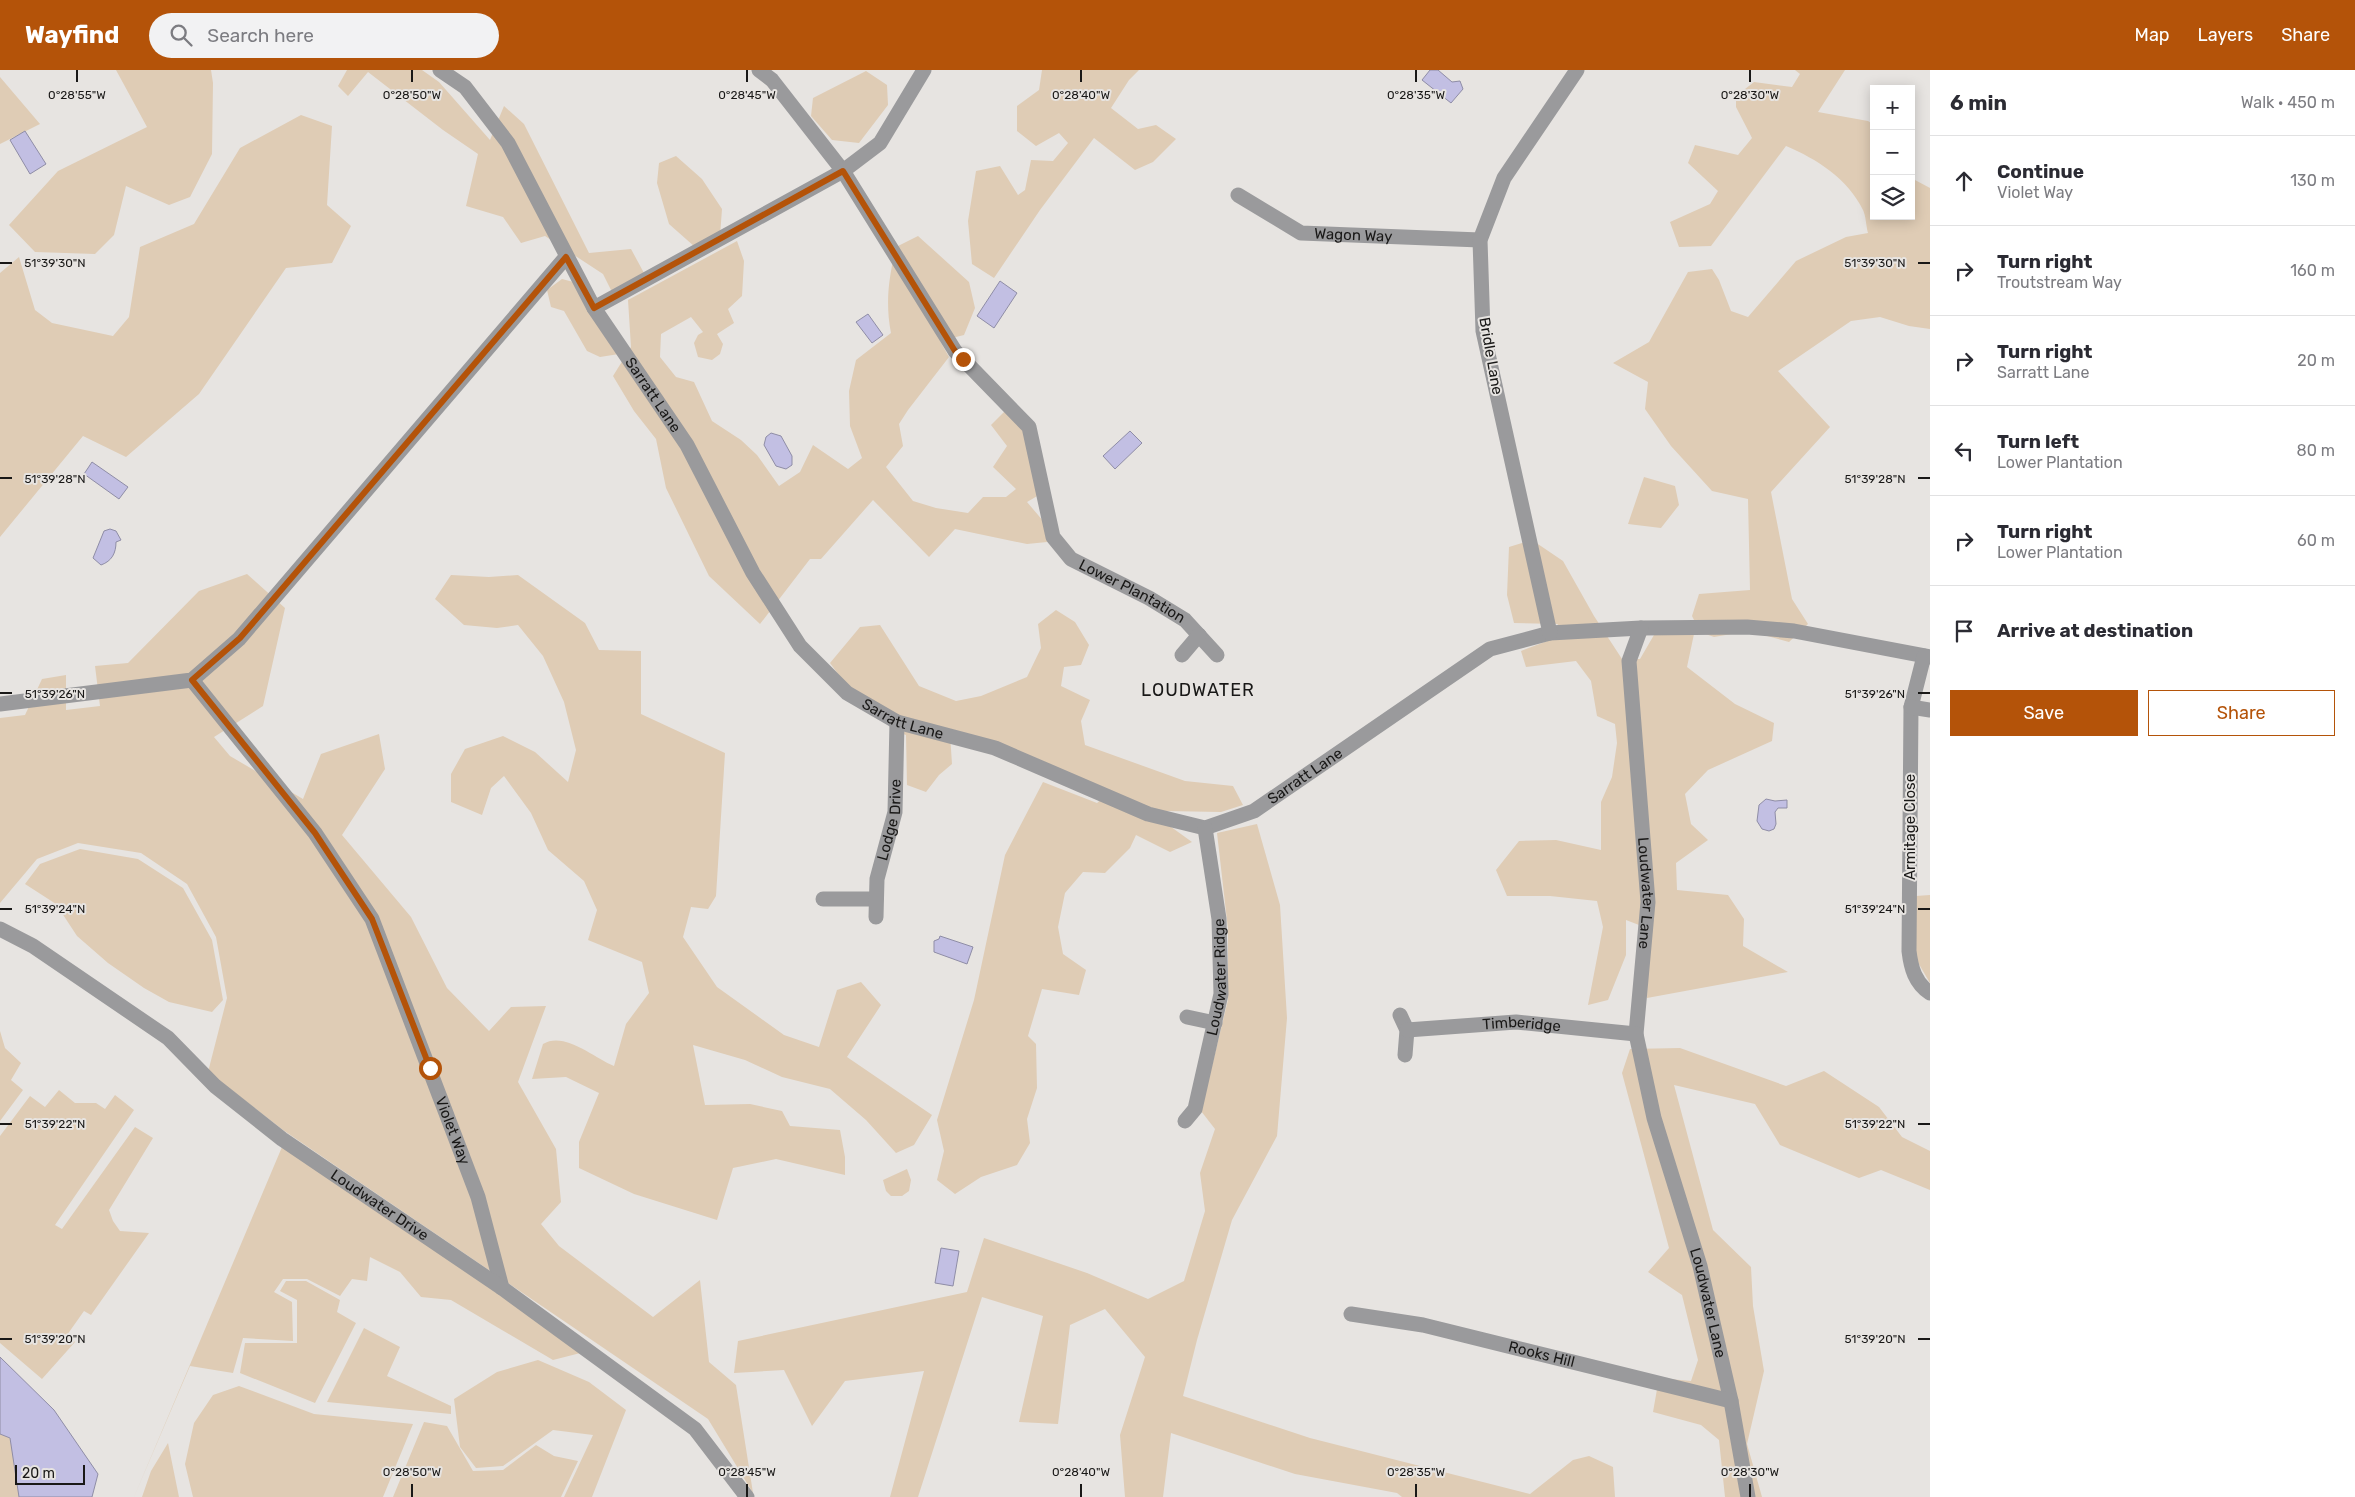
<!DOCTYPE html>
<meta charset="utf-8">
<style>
:root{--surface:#fff;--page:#f2f2f3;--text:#2b2b33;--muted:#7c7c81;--line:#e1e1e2;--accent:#b45309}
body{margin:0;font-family:Rubik,sans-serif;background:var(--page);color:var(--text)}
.controls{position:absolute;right:15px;top:15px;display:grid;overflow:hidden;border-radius:0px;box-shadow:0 2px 12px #0003}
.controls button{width:45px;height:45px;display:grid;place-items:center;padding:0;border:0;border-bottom:1px solid var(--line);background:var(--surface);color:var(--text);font:25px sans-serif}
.scale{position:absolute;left:15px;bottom:12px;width:70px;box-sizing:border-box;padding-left:5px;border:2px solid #191817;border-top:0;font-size:14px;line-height:18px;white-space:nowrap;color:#191817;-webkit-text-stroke:4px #e7e4e1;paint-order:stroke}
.stop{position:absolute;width:15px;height:15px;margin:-11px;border:4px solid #b45309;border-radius:50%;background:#fff}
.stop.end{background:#b45309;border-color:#fff;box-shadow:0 1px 5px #0008}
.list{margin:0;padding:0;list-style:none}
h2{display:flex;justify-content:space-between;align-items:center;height:65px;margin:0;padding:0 20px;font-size:21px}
h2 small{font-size:16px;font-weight:400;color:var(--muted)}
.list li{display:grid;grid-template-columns:32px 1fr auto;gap:15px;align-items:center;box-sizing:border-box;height:90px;padding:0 20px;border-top:1px solid var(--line)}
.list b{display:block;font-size:19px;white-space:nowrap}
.list p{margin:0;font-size:16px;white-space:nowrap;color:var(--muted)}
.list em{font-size:16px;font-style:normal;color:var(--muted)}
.actions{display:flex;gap:10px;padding:15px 20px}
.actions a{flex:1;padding:11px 0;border:1px solid var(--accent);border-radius:0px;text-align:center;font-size:18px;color:var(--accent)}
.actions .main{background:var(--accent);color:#fff}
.icon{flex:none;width:28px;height:28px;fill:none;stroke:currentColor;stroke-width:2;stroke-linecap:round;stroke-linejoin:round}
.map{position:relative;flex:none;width:1930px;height:1427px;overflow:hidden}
header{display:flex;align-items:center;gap:30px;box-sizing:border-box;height:70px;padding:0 25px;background:var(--accent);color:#fff}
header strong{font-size:24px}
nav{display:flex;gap:28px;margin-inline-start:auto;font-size:18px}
.search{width:350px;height:45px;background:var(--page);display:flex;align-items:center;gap:12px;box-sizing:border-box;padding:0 18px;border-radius:28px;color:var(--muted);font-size:19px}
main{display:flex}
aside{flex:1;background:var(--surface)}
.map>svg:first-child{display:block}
.green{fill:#dfccb5}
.water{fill:#c2bfe3;stroke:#8f8da6}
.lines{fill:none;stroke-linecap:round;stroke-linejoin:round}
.minor{stroke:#9a9a9c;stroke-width:15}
.route{stroke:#b45309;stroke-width:6}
.ticks{fill:none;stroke:#191817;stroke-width:2}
.labels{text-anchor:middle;stroke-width:4;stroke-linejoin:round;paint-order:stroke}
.street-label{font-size:15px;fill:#191817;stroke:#e7e4e1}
.quarter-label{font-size:18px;letter-spacing:1px;fill:#191817;stroke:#e7e4e1}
.ticks-label{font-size:12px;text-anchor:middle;fill:#191817;stroke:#e7e4e1;stroke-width:4;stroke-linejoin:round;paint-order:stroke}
</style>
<header>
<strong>Wayfind</strong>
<div class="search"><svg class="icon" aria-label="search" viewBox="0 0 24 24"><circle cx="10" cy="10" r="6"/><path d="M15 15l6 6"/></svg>Search here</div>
<nav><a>Map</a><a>Layers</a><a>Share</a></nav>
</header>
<main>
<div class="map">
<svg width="1930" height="1427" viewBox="0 0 1930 1427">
<rect width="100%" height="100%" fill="#e7e4e1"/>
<path class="green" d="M 116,0 L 211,0 L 213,13 L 212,84 L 190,127 L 169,135 L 126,116 L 114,165 L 95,184 L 35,182 L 9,155 L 58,101 L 147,57 Z
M 347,0 L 422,0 L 439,12 L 490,70 L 504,36 L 524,54 L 589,183 L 631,179 L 644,203 L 612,222 L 603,204 L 545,166 L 521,173 L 503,147 L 466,136 L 478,84 L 443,60 L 368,2 L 348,26 L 338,16 Z
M 1042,0 L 1139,0 L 1129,10 L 1111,38 L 1138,59 L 1156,55 L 1176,69 L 1153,92 L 1135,100 L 1094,68 L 1040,140 L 994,208 L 972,194 L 968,151 L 976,101 L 1000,96 L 1018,125 L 1025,120 L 1031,90 L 1053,91 L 1068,73 L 1059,63 L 1036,76 L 1017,61 L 1017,36 L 1039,20 Z
M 1795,0 L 1845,0 L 1818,42 L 1868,51 L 1874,55 L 1874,146 L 1911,146 L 1911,97 L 1915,110 L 1930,118 L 1930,259 L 1909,256 L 1880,247 L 1851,251 L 1778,301 L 1830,357 L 1771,422 L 1792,529 L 1808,554 L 1789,572 L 1749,561 L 1714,567 L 1700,562 L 1692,546 L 1699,524 L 1750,520 L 1748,429 L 1712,421 L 1671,376 L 1645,339 L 1648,312 L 1613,293 L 1649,272 L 1688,202 L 1712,199 L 1719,210 L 1731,241 L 1748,247 L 1796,191 L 1846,167 L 1868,163 C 1866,156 1866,146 1863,140 C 1848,109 1817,89 1786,76 L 1711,176 L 1679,177 L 1670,152 L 1710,134 L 1718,121 L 1688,93 L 1695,75 L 1738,85 L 1752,68 L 1736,37 L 1736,26 L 1754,12 L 1792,17 L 1800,4 Z
M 866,1 L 887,15 L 888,35 L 859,73 L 832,70 L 811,46 L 813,28 Z
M 0,7 L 40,54 L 0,74 Z
M 301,45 L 332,56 L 327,135 L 351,156 L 332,193 L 286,198 L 199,324 L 126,387 L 83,366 L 0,467 L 0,203 L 19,187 L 35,240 L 52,253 L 113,266 L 129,247 L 140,177 L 194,154 L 240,78 Z
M 676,86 L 702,109 L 722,139 L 720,166 L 695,177 L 669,154 L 657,113 L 659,93 Z
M 918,166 L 969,212 L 975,238 L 964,265 L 940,271 L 949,287 L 908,340 L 899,354 L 903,376 L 886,397 L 913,431 L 936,438 L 968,443 L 983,427 L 1006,427 L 1016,419 L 993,397 L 1007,376 L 991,355 L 1007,339 L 1025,359 L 1039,425 L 1027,432 L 1044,452 L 1047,472 L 1027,474 L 955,459 L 929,487 L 873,430 L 821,489 L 810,489 L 760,554 L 709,506 L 666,418 L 656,369 L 634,341 L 613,306 L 631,277 L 628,230 L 737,171 L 744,191 L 742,226 L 728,239 L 734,253 L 717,264 L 723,274 L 720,284 L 712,290 L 698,287 L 694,273 L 698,265 L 703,262 L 691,247 L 661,264 L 660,287 L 676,307 L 694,312 L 712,351 L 741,370 L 757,385 L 779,416 L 800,402 L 813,375 L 848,399 L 862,388 L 850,356 L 849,321 L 856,290 L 891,263 C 885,232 889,207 896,177 Z
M 562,209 L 577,213 L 619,284 L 600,287 L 587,281 L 564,241 L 551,237 L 547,220 Z
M 1644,407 L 1675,416 L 1679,435 L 1661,458 L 1628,454 Z
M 1532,470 L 1563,491 L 1594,546 L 1622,589 L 1640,589 L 1654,565 L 1694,564 L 1687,597 L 1735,634 L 1774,653 L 1772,671 L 1708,700 L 1685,724 L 1691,754 L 1708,770 L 1676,793 L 1677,820 L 1728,825 L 1744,849 L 1743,876 L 1788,902 L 1647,928 L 1648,893 L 1652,860 L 1626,850 L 1626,885 L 1608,930 L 1588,935 L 1603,857 L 1597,831 L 1550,826 L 1507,826 L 1496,800 L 1519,771 L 1556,770 L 1601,780 L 1601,732 L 1612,707 L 1617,673 L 1615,654 L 1597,646 L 1591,611 L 1576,591 L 1526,597 L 1521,581 L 1550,570 L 1558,554 L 1514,553 L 1507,525 L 1509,477 Z
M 247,504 L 285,538 L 263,636 L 214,667 L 230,686 L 303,729 L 321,684 L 379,664 L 385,699 L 342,765 L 411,847 L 447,918 L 489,961 L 511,937 L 546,936 L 518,1012 L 556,1079 L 561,1132 L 541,1154 L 559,1176 L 653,1247 L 700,1210 L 709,1292 L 736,1315 L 753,1423 L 708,1349 L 283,1060 L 208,1002 L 227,928 L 216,867 L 187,814 L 141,783 L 78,773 L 37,789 L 0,833 L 0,648 L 25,645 L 42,609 L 66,605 L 66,640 L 100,636 L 95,596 L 128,593 L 199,521 Z
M 451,505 L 489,507 L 518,505 L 585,553 L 599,580 L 641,581 L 641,644 L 725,683 L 716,826 L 708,839 L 691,837 L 683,867 L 717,917 L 784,965 L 819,977 L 837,920 L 861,912 L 881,935 L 847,987 L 932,1045 L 914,1075 L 896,1083 L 866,1050 L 830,1019 L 782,1007 L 745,990 L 693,975 L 705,1035 L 750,1034 L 782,1041 L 790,1056 L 840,1060 L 845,1087 L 845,1105 L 776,1089 L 733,1098 L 717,1150 L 634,1124 L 579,1098 L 579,1072 L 599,1023 L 566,1007 L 532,1009 L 543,974 C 564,961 593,987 614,996 L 626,954 L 649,923 L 642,892 L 588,870 L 597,840 L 584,811 L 548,780 L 531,743 L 504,706 L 491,718 L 482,745 L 451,732 L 451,704 L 465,679 L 503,666 L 535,682 L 568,712 L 576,680 L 564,632 L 543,586 L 518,555 L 497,558 L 464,555 L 435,529 Z
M 1056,540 L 1075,552 L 1089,575 L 1081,595 L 1064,597 L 1061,616 L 1090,630 L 1081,651 L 1085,675 L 1185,711 L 1233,716 L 1243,735 L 1221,742 L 1165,741 L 1167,754 L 1192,772 L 1170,782 L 1136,765 L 1130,778 L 1105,803 L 1083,802 L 1065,823 L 1058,857 L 1063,884 L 1086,900 L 1079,925 L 1042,919 L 1028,966 L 1036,974 L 1037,1018 L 1027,1049 L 1030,1073 L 1017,1095 L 981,1107 L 955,1124 L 937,1110 L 944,1081 L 937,1050 L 974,930 L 1005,785 L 1043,712 L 1097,733 L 1110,722 L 950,664 L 952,694 L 939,705 L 926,722 L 907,715 L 906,665 L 894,661 L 873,634 L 847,616 L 830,593 L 860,557 L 880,555 L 919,616 L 956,631 L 981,626 L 1027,607 L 1041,578 L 1038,554 Z
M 1257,754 L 1280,835 L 1287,948 L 1277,1066 L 1232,1150 L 1197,1270 L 1183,1326 L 1310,1368 L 1530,1424 L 1573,1390 L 1589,1386 L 1613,1397 L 1615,1427 L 1402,1427 L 1397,1423 L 1295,1404 L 1171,1363 L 1163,1427 L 1125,1427 L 1120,1365 L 1145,1287 L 1105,1239 L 1070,1255 L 1058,1354 L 1019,1352 L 1043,1246 L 982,1227 L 918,1427 L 890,1427 L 924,1301 L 845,1311 L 812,1356 L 784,1300 L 734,1303 L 738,1271 L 967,1222 L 984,1168 L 1087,1203 L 1148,1229 L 1184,1211 L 1205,1141 L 1200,1103 L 1215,1059 L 1201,1041 L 1228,930 L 1228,859 L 1217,763 Z
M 80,779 L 138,789 L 183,818 L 212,870 L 223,930 L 212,942 L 169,932 L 144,918 L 108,893 L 77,866 L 56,834 L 25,814 L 40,794 Z
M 1930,825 L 1930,913 L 1916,889 L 1916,826 Z
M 0,961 L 5,978 L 21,993 L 11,1010 L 23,1020 L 0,1051 Z
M 1680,978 L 1786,1016 L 1824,1001 L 1879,1037 L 1902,1067 L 1930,1081 L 1930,1120 L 1881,1100 L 1859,1108 L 1780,1075 L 1755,1034 L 1674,1015 L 1713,1160 L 1751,1197 L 1753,1236 L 1764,1301 L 1747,1374 L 1762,1427 L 1725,1427 L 1719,1370 L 1701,1355 L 1653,1342 L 1659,1308 L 1691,1311 L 1698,1290 L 1682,1225 L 1648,1202 L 1669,1178 L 1622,1003 L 1630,979 Z
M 59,1020 L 75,1033 L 96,1033 L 105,1039 L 115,1025 L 134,1040 L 55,1155 L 62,1159 L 135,1057 L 153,1068 L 109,1140 L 113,1151 L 120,1161 L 149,1163 L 91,1245 L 84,1241 L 67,1265 L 75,1272 L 42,1309 L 0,1273 L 0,1066 L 30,1026 L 45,1037 Z
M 282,1077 L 596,1279 L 553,1290 L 451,1230 L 421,1227 L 400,1202 L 370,1187 L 367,1211 L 352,1209 L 340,1226 L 307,1209 L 283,1209 L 274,1222 L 292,1232 L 293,1271 L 243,1268 L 233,1303 L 190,1296 L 134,1427 Z
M 907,1099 L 911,1110 L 909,1121 L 902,1126 L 891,1126 L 886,1121 L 883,1110 Z
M 286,1211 L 306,1211 L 340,1230 L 337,1242 L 356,1253 L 315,1333 L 240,1303 L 245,1273 L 297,1273 L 297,1230 L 280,1221 Z
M 364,1258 L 400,1277 L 387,1306 L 451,1336 L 451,1344 L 327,1332 Z
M 538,1290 L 589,1312 L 626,1340 L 592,1427 L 564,1427 L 593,1365 L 553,1360 L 503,1396 L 476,1398 L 460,1377 L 454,1329 L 497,1302 Z
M 239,1316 L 314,1344 L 413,1354 L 383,1427 L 193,1427 L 185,1394 L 194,1353 L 213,1325 Z
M 424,1352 L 447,1356 L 473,1401 L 503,1400 L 536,1375 L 554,1386 L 578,1391 L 561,1427 L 393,1427 Z
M 0,1354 L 39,1413 L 43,1427 L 0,1427 Z
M 168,1373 L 179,1427 L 142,1427 L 151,1401 Z"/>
<path class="water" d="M 1430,0 L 1438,0 L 1452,12 L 1460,11 L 1463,19 L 1451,33 L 1422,10 Z
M 25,61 L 46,94 L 30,104 L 10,70 Z
M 1000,211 L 1017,223 L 994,258 L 977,246 Z
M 868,244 L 883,265 L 872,273 L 856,252 Z
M 1130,361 L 1142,373 L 1115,399 L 1103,386 Z
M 771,363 L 781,366 L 792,386 L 792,395 L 786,399 L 776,396 L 764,375 L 766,367 Z
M 92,392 L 128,417 L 119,429 L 84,404 Z
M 110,459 L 116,461 L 121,470 L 116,472 C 116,483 112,491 101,495 L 93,488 L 104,461 Z
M 1766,729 L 1775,731 L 1787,730 L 1787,738 L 1778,738 L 1775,742 L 1776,754 L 1774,759 L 1769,761 L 1762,759 L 1757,751 L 1759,735 Z
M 940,866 L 973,877 L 967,894 L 934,882 L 934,871 L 939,869 Z
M 941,1178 L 959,1181 L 953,1216 L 935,1213 Z
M 0,1287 L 54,1340 L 98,1404 L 92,1427 L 19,1427 L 10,1368 L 0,1364 Z"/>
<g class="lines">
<g class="minor">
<path id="s1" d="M 440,0 L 465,17 L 508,73 L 594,238 L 687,375 L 753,503 L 800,576 L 847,623 L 897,652 L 995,678 L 1148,744 L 1205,758 L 1254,741 L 1490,579 L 1550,563 L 1641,558 L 1747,557 L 1794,561 L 1930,587"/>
<path id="s2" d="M 759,0 L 772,10 L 843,101 L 955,281 L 1029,357 L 1053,467 L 1071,489 L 1149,528 L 1185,550 L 1217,585"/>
<path id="s3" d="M 1238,125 L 1301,163 L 1480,170"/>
<path d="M 594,238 L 843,101 L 880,73 L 924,0"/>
<path id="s4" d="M 1641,558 L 1629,591 L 1648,832 L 1636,964 L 1654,1048 L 1700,1196 L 1731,1331 L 1748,1427"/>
<path d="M 1550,563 L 1483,261 L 1480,170 L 1504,108 L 1577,0"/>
<path d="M 1182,585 L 1199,565"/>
<path d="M 1924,586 L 1911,637 L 1909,881 C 1911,898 1915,913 1930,923"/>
<path id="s5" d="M 192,610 L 315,763 L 372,849 L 478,1127 L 502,1218"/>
<path d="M 0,634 L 192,610 L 239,569 L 566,187"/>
<path d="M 1911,637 L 1930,640"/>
<path d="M 823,829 L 876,829"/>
<path id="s6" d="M 876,847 L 877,809 L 895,742 L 897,652"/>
<path id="s7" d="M 0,859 L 33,876 L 168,968 L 215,1016 L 282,1069 L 502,1218 L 695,1359 L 747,1427"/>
<path d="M 1400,945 L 1407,960 L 1405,985"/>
<path d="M 1187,947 L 1215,953"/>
<path id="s8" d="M 1407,960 L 1516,952 L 1636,964"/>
<path id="s9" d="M 1185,1051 L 1195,1039 L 1221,924 L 1219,849 L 1205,758"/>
<path id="s10" d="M 1351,1244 L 1423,1255 L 1731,1331"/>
</g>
</g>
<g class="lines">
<path class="route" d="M 430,998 L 372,849 L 315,763 L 192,610 L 240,568 L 566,187 L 594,238 L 843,101 L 955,281 L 963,289"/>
</g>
<path class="ticks" d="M 77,0 L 77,12M 412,0 L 412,12M 747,0 L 747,12M 1081,0 L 1081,12M 1416,0 L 1416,12M 1750,0 L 1750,12M 0,193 L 12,193M 1918,193 L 1930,193M 0,408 L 12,408M 1918,408 L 1930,408M 0,623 L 12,623M 1918,623 L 1930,623M 0,839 L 12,839M 1918,839 L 1930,839M 0,1054 L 12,1054M 1918,1054 L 1930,1054M 0,1269 L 12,1269M 1918,1269 L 1930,1269M 412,1414 L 412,1427M 747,1414 L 747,1427M 1081,1414 L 1081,1427M 1416,1414 L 1416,1427M 1750,1414 L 1750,1427"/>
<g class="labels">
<g class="street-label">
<text dy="5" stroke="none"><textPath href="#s3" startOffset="126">Wagon Way</textPath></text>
<text transform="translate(1491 286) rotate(80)" y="5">Bridle Lane</text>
<text dy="5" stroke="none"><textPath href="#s1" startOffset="392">Sarratt Lane</textPath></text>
<text dy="5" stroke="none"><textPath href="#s2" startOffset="660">Lower Plantation</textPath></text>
<text dy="5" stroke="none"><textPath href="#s1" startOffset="812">Sarratt Lane</textPath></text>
<text dy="5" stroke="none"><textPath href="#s1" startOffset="1248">Sarratt Lane</textPath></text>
<text dy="5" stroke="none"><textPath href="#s6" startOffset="99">Lodge Drive</textPath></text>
<text transform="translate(1910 757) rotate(-90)" y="5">Armitage Close</text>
<text dy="5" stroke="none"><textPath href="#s4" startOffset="268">Loudwater Lane</textPath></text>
<text dy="5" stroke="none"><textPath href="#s9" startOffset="150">Loudwater Ridge</textPath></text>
<text dy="5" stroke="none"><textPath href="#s8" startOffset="115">Timberidge</textPath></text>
<text dy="5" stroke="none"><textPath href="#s5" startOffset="526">Violet Way</textPath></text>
<text dy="5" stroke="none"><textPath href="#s7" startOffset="471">Loudwater Drive</textPath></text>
<text dy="5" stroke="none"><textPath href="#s4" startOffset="688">Loudwater Lane</textPath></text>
<text dy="5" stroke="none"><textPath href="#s10" startOffset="195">Rooks Hill</textPath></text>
</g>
<g class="quarter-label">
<text x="1198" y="626">LOUDWATER</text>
</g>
</g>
<g class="ticks-label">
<text x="77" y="29">0°28'55"W</text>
<text x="412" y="29">0°28'50"W</text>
<text x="747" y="29">0°28'45"W</text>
<text x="1081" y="29">0°28'40"W</text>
<text x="1416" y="29">0°28'35"W</text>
<text x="1750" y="29">0°28'30"W</text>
<text x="55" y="197">51°39'30"N</text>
<text x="1875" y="197">51°39'30"N</text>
<text x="55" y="413">51°39'28"N</text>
<text x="1875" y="413">51°39'28"N</text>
<text x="55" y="628">51°39'26"N</text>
<text x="1875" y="628">51°39'26"N</text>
<text x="55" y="843">51°39'24"N</text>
<text x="1875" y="843">51°39'24"N</text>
<text x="55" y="1058">51°39'22"N</text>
<text x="1875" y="1058">51°39'22"N</text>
<text x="55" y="1273">51°39'20"N</text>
<text x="1875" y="1273">51°39'20"N</text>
<text x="412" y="1406">0°28'50"W</text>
<text x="747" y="1406">0°28'45"W</text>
<text x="1081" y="1406">0°28'40"W</text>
<text x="1416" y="1406">0°28'35"W</text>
<text x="1750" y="1406">0°28'30"W</text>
</g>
</svg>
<div class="controls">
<button>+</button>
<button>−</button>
<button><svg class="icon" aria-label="layers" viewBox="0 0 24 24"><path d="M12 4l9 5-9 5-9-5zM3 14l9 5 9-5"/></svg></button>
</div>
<div class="scale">20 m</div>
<div class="stop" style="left:430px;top:998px"></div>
<div class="stop end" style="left:963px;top:289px"></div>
</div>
<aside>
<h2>6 min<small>Walk · 450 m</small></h2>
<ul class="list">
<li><svg class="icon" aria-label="ahead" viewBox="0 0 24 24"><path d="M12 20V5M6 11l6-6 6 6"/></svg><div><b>Continue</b><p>Violet Way</p></div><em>130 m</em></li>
<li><svg class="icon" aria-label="right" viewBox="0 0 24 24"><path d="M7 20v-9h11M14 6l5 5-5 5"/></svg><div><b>Turn right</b><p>Troutstream Way</p></div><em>160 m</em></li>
<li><svg class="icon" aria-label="right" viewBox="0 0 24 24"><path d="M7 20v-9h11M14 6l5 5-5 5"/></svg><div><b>Turn right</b><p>Sarratt Lane</p></div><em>20 m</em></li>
<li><svg class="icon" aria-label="left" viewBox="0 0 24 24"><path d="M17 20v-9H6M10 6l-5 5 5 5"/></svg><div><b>Turn left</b><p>Lower Plantation</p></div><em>80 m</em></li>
<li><svg class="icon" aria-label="right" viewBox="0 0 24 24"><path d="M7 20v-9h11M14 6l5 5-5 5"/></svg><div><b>Turn right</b><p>Lower Plantation</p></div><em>60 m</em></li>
<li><svg class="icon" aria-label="arrive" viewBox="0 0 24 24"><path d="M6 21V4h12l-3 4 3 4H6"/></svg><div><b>Arrive at destination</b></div></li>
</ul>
<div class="actions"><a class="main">Save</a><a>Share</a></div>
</aside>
</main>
